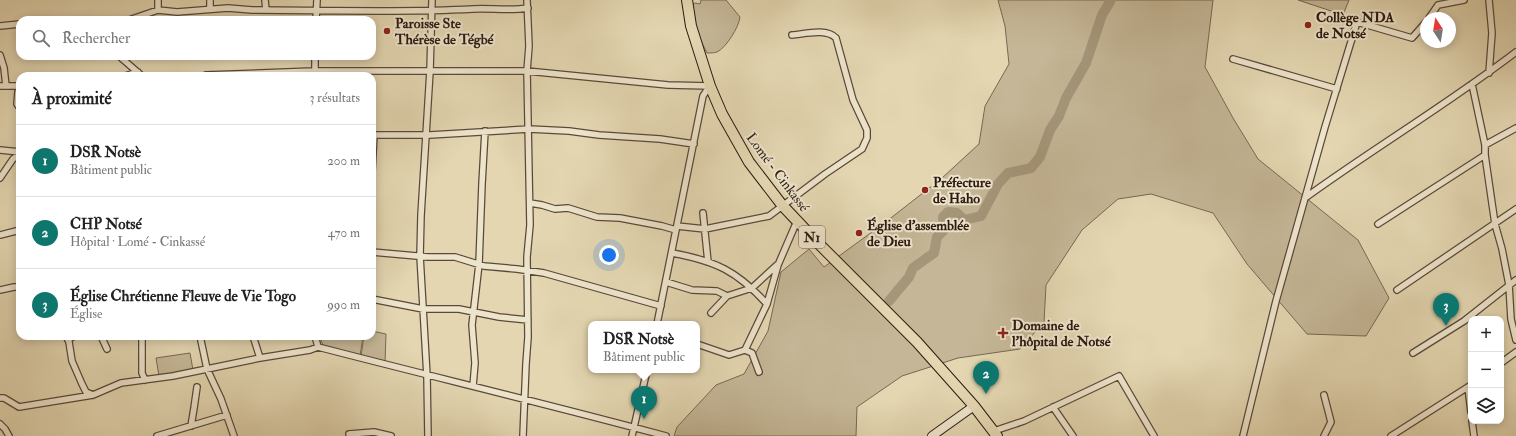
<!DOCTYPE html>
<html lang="fr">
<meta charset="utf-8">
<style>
:root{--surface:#fff;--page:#f2f2f2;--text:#222;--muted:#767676;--line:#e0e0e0;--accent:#0f766e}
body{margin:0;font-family:"IM FELL Double Pica",serif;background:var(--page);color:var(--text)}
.controls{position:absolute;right:12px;bottom:12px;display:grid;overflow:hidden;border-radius:8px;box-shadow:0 2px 10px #0003}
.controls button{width:36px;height:36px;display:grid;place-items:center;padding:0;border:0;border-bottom:1px solid var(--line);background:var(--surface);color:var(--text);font:20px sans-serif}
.compass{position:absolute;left:1420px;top:12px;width:36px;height:36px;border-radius:50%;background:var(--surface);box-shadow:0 2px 10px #0003;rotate:348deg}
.you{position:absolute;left:609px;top:255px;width:14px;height:14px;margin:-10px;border:3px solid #fff;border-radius:50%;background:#1a73e8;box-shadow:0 0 0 6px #1a73e833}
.badge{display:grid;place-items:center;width:26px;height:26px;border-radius:50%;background:var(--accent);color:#fff;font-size:13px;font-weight:700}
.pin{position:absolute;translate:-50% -33px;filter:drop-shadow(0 1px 2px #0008)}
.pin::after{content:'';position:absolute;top:21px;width:14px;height:12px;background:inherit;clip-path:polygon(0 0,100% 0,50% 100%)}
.popup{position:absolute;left:588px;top:321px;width:112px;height:52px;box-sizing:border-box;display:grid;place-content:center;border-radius:8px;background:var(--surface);filter:drop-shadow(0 1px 3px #0005);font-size:13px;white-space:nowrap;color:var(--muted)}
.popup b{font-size:15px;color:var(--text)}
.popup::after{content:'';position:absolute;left:50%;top:100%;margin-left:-8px;border:8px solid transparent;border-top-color:var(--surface)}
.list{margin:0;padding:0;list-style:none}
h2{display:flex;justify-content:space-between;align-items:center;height:52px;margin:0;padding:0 16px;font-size:17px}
h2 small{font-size:13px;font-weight:400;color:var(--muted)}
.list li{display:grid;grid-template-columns:26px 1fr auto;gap:12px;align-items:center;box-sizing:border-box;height:72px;padding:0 16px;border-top:1px solid var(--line)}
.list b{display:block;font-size:15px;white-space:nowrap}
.list p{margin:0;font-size:13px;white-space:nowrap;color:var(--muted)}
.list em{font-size:13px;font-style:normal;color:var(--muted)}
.icon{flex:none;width:22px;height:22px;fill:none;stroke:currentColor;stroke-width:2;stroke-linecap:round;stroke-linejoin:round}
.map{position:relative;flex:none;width:1516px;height:436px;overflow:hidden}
.search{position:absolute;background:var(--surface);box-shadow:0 2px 10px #0003;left:16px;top:16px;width:360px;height:44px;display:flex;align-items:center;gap:10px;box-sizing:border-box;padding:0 14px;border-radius:12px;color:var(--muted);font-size:15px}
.panel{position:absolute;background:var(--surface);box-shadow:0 2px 10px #0003;left:16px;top:72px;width:360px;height:268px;border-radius:12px}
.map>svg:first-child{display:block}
.green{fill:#c4b696;stroke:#786853}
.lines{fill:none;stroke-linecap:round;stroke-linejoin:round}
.river{stroke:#a5967a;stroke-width:10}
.street-casing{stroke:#5a4938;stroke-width:8}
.secondary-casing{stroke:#2c1a10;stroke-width:10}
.highway-casing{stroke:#2c1a10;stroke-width:12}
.street{stroke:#ede4cc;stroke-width:5.5}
.secondary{stroke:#ede4cc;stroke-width:8}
.highway{stroke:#e3d6b1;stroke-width:10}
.poi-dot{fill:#8f2418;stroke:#ede4cc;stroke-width:1.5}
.labels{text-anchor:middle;stroke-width:4;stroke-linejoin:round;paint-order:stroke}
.shield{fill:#ede4cc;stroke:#665748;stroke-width:1}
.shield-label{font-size:13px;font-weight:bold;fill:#2c1a10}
.poi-label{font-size:14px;font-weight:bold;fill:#2c1a10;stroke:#ede4cc;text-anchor:start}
.street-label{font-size:14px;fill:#2c1a10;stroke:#ede4cc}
</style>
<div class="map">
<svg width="1516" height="436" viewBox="0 0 1516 436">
<rect width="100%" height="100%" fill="#e3d6b1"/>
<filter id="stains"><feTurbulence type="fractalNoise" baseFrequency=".005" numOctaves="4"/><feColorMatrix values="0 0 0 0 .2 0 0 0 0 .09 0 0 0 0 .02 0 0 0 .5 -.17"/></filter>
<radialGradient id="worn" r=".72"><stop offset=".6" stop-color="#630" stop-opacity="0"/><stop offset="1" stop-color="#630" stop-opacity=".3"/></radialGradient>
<path class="green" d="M 701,0 L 726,0 L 740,17 C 739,27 726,48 717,52 C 714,53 710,53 707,53 L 698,35 L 691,5 L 695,3 L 700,4 Z
M 998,0 L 1213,0 L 1205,67 L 1233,118 L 1258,159 L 1358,240 L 1389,298 L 1366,336 L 1307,334 L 1247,264 L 1213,213 L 1151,194 L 1118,199 L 1082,230 L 1046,285 L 1044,322 L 1020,349 L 958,358 L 902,376 L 857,407 L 856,436 L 674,436 L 677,427 L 716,385 L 744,374 L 768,331 L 781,272 L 809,249 L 824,267 L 887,221 L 942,178 L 979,144 L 985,106 L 1009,64 L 1005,26 Z
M 1298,0 L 1349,0 L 1343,15 Z
M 372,331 L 386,334 L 385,363 L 361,356 L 364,336 L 372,336 Z
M 319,336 L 363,336 L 360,356 L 323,345 Z
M 190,353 L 193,370 L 159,376 L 156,358 Z"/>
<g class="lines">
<path class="river" d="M 889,301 L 909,277 L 913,268 L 934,253 L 937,237 L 944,230 L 943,217 L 948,212 L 957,213 L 964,220 L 981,216 L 998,184 L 1008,173 L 1031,168 L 1040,157 L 1050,130 L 1059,116 L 1066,98 L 1086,63 L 1102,15 L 1110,2 L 1109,0"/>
<g class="street-casing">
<path id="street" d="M 158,0 L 158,10
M 265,0 L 266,10
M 1489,0 L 1492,33 L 1489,73
M 210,9 L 210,0
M 1429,18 L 1438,5 L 1464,0
M 129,20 L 158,10 L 177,12 L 228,8 L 252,10 C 326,10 400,13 473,9 C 492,8 509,11 528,8
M 316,20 L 317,0
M 0,26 L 20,24
M 0,55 L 4,68 L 6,86
M 119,56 L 142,76
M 1233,59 L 1337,89
M 315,71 L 315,56
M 206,75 L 313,71 L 527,71 L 668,85 L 710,86
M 125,76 L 138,72
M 1472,84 L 1485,145 L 1485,155 L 1495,224 L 1502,249 L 1509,285 L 1511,319 L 1516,340
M 0,86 L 20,86
M 20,86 L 18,92 L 17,104 L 20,108
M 372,135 L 430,135 L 529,129 L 569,131 L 599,135 L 660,139 L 694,144
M 1485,145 L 1516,128
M 0,150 L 20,152
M 372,171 L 374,135
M 0,178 L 13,159 L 20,154
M 1305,198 C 1374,148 1448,104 1516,52
M 530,203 L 542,205 L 555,209 L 568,208 L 597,217 L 620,218 L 662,226 L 676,230
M 703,213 L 708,262
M 1378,224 L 1485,155
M 677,226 L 705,229 L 769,216 L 825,174 L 862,149 L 867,138 L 867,130 L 853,100 L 836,38 C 826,28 805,34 792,35
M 0,235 L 20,230
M 372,252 L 428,257 L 455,257 L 484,266 L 517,269 L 544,273 L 661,306
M 672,253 C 716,261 737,271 767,304
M 666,282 L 692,290 L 717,291 L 727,296
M 0,290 L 14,287 L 20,287
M 1397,290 L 1516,209
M 372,299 L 423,309 L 459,309 L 499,317 L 528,320
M 711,313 L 727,296 L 752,288 L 777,265
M 657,324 L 703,96 L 709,87
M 66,336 L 69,342 L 72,361 L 82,384 L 86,392 L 93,395
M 101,336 L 107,349
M 142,336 L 142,373 L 145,380
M 200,336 L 207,369 L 221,399 L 234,436
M 253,336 L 260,358
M 315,336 L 318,347
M 68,340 L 74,336
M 697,344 L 729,355 L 745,350 L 752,353 L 759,372
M 745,350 L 767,304 L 778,265 L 797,221
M 1413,353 L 1464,321 L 1516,280
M 1501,363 L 1516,352
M 473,386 L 475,363 L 472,325 L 479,264 L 482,184 L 485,131
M 1468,387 L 1471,412
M 0,398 L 4,398 L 19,407 L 93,395 L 121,383 L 173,376 L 260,358 L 310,350 L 318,347 C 434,377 551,405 666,436
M 1053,407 L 1073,436
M 1472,421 L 1474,436
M 0,424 L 5,429 L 9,436
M 191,426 L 194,408 L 197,387
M 994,431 L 1024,421 L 1119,376 L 1154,436
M 349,434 L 374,432 L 391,436
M 157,436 L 227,415
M 428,436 L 427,376 L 420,256 L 421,215 L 430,71 L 432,0
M 523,436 L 526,364 L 528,337 L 527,257 L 530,225 L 527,71 L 529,46 L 527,0
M 632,436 L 647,370
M 1243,436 L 1276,301 L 1325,127 L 1357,22 L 1412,38 L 1426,22
M 1324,436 L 1331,422 L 1324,395
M 1391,436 L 1471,385"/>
</g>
<g class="secondary-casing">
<path id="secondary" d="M 932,436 L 974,406"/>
</g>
<g class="highway-casing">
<path id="highway" d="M 687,0 L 691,26 L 710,86 L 722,114 L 749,162 L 782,205 L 818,243 L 917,342 L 974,406 L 997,436"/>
</g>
<use href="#street" class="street"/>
<use href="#secondary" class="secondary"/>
<use href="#highway" class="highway"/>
</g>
<g class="poi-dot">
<circle cx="1308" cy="25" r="4"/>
<circle cx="387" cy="31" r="4"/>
<circle cx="925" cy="190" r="4"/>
<circle cx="859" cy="233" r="4"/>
<path d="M1001 327h4v4h4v4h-4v4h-4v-4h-4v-4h4z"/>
</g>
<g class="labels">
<rect class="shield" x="799" y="226" width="26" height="22" rx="3"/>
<g class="shield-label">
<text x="812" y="242">N1</text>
</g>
<g class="poi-label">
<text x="1316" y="22">Collège NDA<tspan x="1316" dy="16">de Notsé</tspan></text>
<text x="395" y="28">Paroisse Ste<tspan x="395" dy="16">Thérèse de Tégbé</tspan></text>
<text x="933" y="187">Préfecture<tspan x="933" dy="16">de Haho</tspan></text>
<text x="867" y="230">Église d'assemblée<tspan x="867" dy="16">de Dieu</tspan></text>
<text x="1012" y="330">Domaine de<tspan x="1012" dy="16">l'hôpital de Notsé</tspan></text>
</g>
<g class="street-label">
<text transform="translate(778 172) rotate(53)" y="5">Lomé - Cinkassé</text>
</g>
</g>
<rect width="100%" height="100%" filter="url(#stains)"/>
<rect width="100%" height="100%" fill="url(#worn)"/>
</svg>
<div class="controls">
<button>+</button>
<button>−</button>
<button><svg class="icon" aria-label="layers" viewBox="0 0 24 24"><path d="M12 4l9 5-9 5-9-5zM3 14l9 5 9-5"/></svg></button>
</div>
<svg class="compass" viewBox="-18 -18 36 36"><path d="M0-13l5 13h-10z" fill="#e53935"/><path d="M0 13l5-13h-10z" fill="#767676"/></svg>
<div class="you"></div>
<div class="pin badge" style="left:644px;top:419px">1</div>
<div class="popup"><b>DSR Notsè</b>Bâtiment public</div>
<div class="pin badge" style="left:986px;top:394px">2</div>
<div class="pin badge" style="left:1446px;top:326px">3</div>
<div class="search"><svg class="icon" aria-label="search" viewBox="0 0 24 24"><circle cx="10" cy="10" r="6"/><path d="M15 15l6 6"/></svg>Rechercher</div>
<section class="panel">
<h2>À proximité<small>3 résultats</small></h2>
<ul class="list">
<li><span class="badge">1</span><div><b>DSR Notsè</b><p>Bâtiment public</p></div><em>200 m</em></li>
<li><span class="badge">2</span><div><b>CHP Notsé</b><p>Hôpital · Lomé - Cinkassé</p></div><em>470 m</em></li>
<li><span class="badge">3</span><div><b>Église Chrétienne Fleuve de Vie Togo</b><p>Église</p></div><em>990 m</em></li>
</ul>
</section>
</div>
